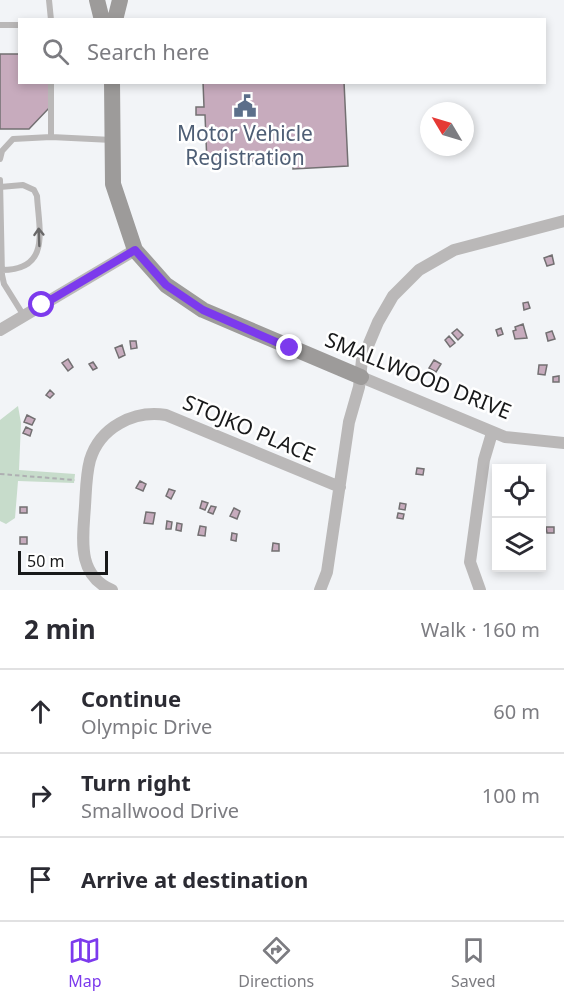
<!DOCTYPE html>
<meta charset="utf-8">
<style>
:root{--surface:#fff;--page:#f7f7f7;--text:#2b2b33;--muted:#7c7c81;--line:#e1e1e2;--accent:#7c3aed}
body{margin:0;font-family:"Noto Sans",sans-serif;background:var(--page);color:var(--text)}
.controls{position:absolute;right:18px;bottom:18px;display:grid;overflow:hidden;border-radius:0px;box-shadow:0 3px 9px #0003}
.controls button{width:54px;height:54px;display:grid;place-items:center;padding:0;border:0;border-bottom:2px solid var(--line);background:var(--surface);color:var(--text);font:30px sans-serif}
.compass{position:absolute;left:420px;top:102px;width:54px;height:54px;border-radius:50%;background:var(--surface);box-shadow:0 3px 9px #0003;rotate:308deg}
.scale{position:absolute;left:18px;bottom:15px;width:90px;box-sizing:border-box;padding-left:6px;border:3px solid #18191a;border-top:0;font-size:16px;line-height:21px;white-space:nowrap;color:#18191a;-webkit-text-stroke:4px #fff;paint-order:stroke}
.stop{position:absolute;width:18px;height:18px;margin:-14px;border:4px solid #7c3aed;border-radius:50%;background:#fff}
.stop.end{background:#7c3aed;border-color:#fff;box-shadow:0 2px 6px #0008}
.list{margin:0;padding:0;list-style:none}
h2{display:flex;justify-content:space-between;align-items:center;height:78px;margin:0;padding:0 24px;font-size:26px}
h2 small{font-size:20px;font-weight:400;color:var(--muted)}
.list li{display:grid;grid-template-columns:39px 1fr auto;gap:18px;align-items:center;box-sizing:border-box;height:84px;padding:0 24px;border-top:2px solid var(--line)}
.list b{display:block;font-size:22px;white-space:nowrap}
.list p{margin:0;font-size:20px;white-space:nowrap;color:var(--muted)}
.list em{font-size:20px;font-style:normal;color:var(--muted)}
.icon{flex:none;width:33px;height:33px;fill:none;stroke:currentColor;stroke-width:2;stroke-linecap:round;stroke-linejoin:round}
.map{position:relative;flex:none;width:564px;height:590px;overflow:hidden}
.search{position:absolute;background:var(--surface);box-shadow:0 3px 9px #0003;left:18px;right:18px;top:18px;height:66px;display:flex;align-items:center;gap:15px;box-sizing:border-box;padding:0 21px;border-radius:0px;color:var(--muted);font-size:22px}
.sheet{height:330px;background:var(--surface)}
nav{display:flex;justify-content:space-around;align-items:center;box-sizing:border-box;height:84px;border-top:2px solid var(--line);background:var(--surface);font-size:16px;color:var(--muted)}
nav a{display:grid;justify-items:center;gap:3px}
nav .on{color:var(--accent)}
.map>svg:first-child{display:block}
.green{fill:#c7dccb}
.building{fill:#c7abbd;stroke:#737072;stroke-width:1.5}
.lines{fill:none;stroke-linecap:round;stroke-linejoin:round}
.path{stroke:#aeafb2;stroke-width:2;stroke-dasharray:4.5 3;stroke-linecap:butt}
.lane{stroke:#bab8b8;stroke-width:6}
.street{stroke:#bab8b8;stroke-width:12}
.secondary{stroke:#9d9b9a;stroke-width:16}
.oneway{stroke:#696869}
.route{stroke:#7c3aed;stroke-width:8}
.labels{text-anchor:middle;stroke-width:5;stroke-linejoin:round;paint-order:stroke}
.service-label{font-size:21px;fill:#4e5e75;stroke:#fff}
.street-label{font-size:21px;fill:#18191a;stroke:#fff}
</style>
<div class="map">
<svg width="564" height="590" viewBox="0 0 564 590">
<rect width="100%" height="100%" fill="#f2f4f7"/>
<path class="green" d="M 18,406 L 21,423 L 19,470 L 75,474 L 74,483 L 18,481 L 15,518 L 6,524 L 0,521 L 0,420 Z"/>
<path class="building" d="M 0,54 L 20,54 L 20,82 L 50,83 L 50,107 L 29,129 L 0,129 Z
M 203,82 L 344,82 L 348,166 L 293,169 L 293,159 L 207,163 L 205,115 L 196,115 L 196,107 L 204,107 Z
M 552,255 L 554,264 L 547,266 L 544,258 Z
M 528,302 L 530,308 L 524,310 L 523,303 Z
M 523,324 L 527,338 L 515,339 L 513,331 L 516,330 L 515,327 Z
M 501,328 L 503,334 L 498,336 L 496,330 Z
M 457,329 L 463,335 L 458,340 L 452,333 Z
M 552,331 L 555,339 L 548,341 L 546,333 Z
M 449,336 L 455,343 L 450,347 L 445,340 Z
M 130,341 L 136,341 L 137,348 L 131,349 Z
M 122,345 L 125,355 L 119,358 L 115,348 Z
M 68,359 L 73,367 L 68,371 L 62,363 Z
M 434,360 L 441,364 L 436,372 L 429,368 Z
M 93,362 L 97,368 L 93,370 L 89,364 Z
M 539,365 L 547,365 L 545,375 L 538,374 Z
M 559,376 L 559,382 L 553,382 L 553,377 Z
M 50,390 L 54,394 L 50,398 L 46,395 Z
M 27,415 L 35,419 L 32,425 L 24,422 Z
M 26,427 L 32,430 L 30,436 L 23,433 Z
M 417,468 L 424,469 L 423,475 L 416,474 Z
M 140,481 L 146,484 L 143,491 L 136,488 Z
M 169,489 L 175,491 L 171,499 L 166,496 Z
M 202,501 L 208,503 L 205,510 L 200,508 Z
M 400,503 L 406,504 L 405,510 L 399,509 Z
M 211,506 L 216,507 L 213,514 L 208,512 Z
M 20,507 L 27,507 L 27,513 L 20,513 Z
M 234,508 L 240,511 L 237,519 L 230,516 Z
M 146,512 L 155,513 L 153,524 L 144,523 Z
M 398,513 L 404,514 L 403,519 L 397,518 Z
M 167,521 L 172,522 L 171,529 L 166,529 Z
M 177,523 L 182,524 L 181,531 L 176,530 Z
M 200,526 L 206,527 L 205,536 L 198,535 Z
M 546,527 L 554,527 L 554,533 L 547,533 Z
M 232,533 L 237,534 L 236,541 L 231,540 Z
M 20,537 L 27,537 L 27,544 L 20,544 Z
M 273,543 L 279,544 L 279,551 L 272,551 Z"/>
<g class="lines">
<path class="path" d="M 0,474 L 75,480"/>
<path class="lane" d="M 49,0 L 51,20
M 0,25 L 20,25
M 51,82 L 51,137 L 112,140
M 0,159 L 2,151 L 13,139 L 51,137
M 0,180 L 2,275 L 4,284 L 24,316
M 0,187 L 23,185 L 34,190 L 37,196 C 39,230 51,270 2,270"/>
<path class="street" d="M 0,330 L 135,250
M 361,377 L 505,437 L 564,443
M 112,590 C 76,575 83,538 85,506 C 86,491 86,475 90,460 C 100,427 134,410 166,415 L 340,487
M 320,590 L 327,572 L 349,422 L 359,387 L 362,360 L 378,322 L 393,296 L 419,270 L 454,250 L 564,221
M 480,590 L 470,562 L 484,460 L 492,433"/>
<path class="secondary" d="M 97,0 L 102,20
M 115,20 L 120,0
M 112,82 L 113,184 L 135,250 L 166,285 L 203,310 L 361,377"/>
</g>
<defs><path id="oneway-shaft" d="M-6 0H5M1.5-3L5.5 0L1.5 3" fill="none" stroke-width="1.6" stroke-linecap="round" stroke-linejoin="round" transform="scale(1.5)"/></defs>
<use class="oneway" href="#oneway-shaft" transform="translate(39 237) rotate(-92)"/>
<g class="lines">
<path class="route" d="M 42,305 L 135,250 L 166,285 L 203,310 L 290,348"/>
</g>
<defs>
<g id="civic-bare" transform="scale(1.8)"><path d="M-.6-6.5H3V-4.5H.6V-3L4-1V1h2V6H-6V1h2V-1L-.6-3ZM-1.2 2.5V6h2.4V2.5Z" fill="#5c6f8a" stroke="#fff" stroke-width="2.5" paint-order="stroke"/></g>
</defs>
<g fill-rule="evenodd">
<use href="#civic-bare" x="245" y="106"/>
</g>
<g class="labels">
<g class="service-label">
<text x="245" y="141">Motor Vehicle<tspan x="245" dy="24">Registration</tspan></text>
</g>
<g class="street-label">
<text transform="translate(418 376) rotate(22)" y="7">SMALLWOOD DRIVE</text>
<text transform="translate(249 429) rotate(23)" y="7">STOJKO PLACE</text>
</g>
</g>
</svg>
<div class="controls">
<button><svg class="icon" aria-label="locate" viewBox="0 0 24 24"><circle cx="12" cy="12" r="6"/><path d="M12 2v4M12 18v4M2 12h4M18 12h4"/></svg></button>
<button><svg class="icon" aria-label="layers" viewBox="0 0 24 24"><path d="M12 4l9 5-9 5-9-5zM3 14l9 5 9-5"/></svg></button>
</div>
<svg class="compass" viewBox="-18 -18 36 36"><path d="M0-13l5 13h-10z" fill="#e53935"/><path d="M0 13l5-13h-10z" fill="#7c7c81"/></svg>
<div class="scale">50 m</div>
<div class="stop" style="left:42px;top:305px"></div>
<div class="stop end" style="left:290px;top:348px"></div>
<div class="search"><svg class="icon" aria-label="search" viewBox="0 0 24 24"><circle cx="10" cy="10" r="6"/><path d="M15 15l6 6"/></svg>Search here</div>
</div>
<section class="sheet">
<h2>2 min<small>Walk · 160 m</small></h2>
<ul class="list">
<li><svg class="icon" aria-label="ahead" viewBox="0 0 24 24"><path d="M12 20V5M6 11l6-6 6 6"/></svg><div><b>Continue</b><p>Olympic Drive</p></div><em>60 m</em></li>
<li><svg class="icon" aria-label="right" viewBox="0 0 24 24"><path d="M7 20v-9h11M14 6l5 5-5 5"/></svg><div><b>Turn right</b><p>Smallwood Drive</p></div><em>100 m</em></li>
<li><svg class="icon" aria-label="arrive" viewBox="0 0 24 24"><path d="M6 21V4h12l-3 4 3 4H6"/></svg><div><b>Arrive at destination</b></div></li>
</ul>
</section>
<nav>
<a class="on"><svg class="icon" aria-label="map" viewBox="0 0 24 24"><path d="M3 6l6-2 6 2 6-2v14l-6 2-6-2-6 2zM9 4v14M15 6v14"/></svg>Map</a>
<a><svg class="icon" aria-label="directions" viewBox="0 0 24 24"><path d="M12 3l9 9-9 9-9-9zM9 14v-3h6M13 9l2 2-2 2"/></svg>Directions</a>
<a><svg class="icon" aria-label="saved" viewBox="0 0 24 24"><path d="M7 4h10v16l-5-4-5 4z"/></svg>Saved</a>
</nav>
